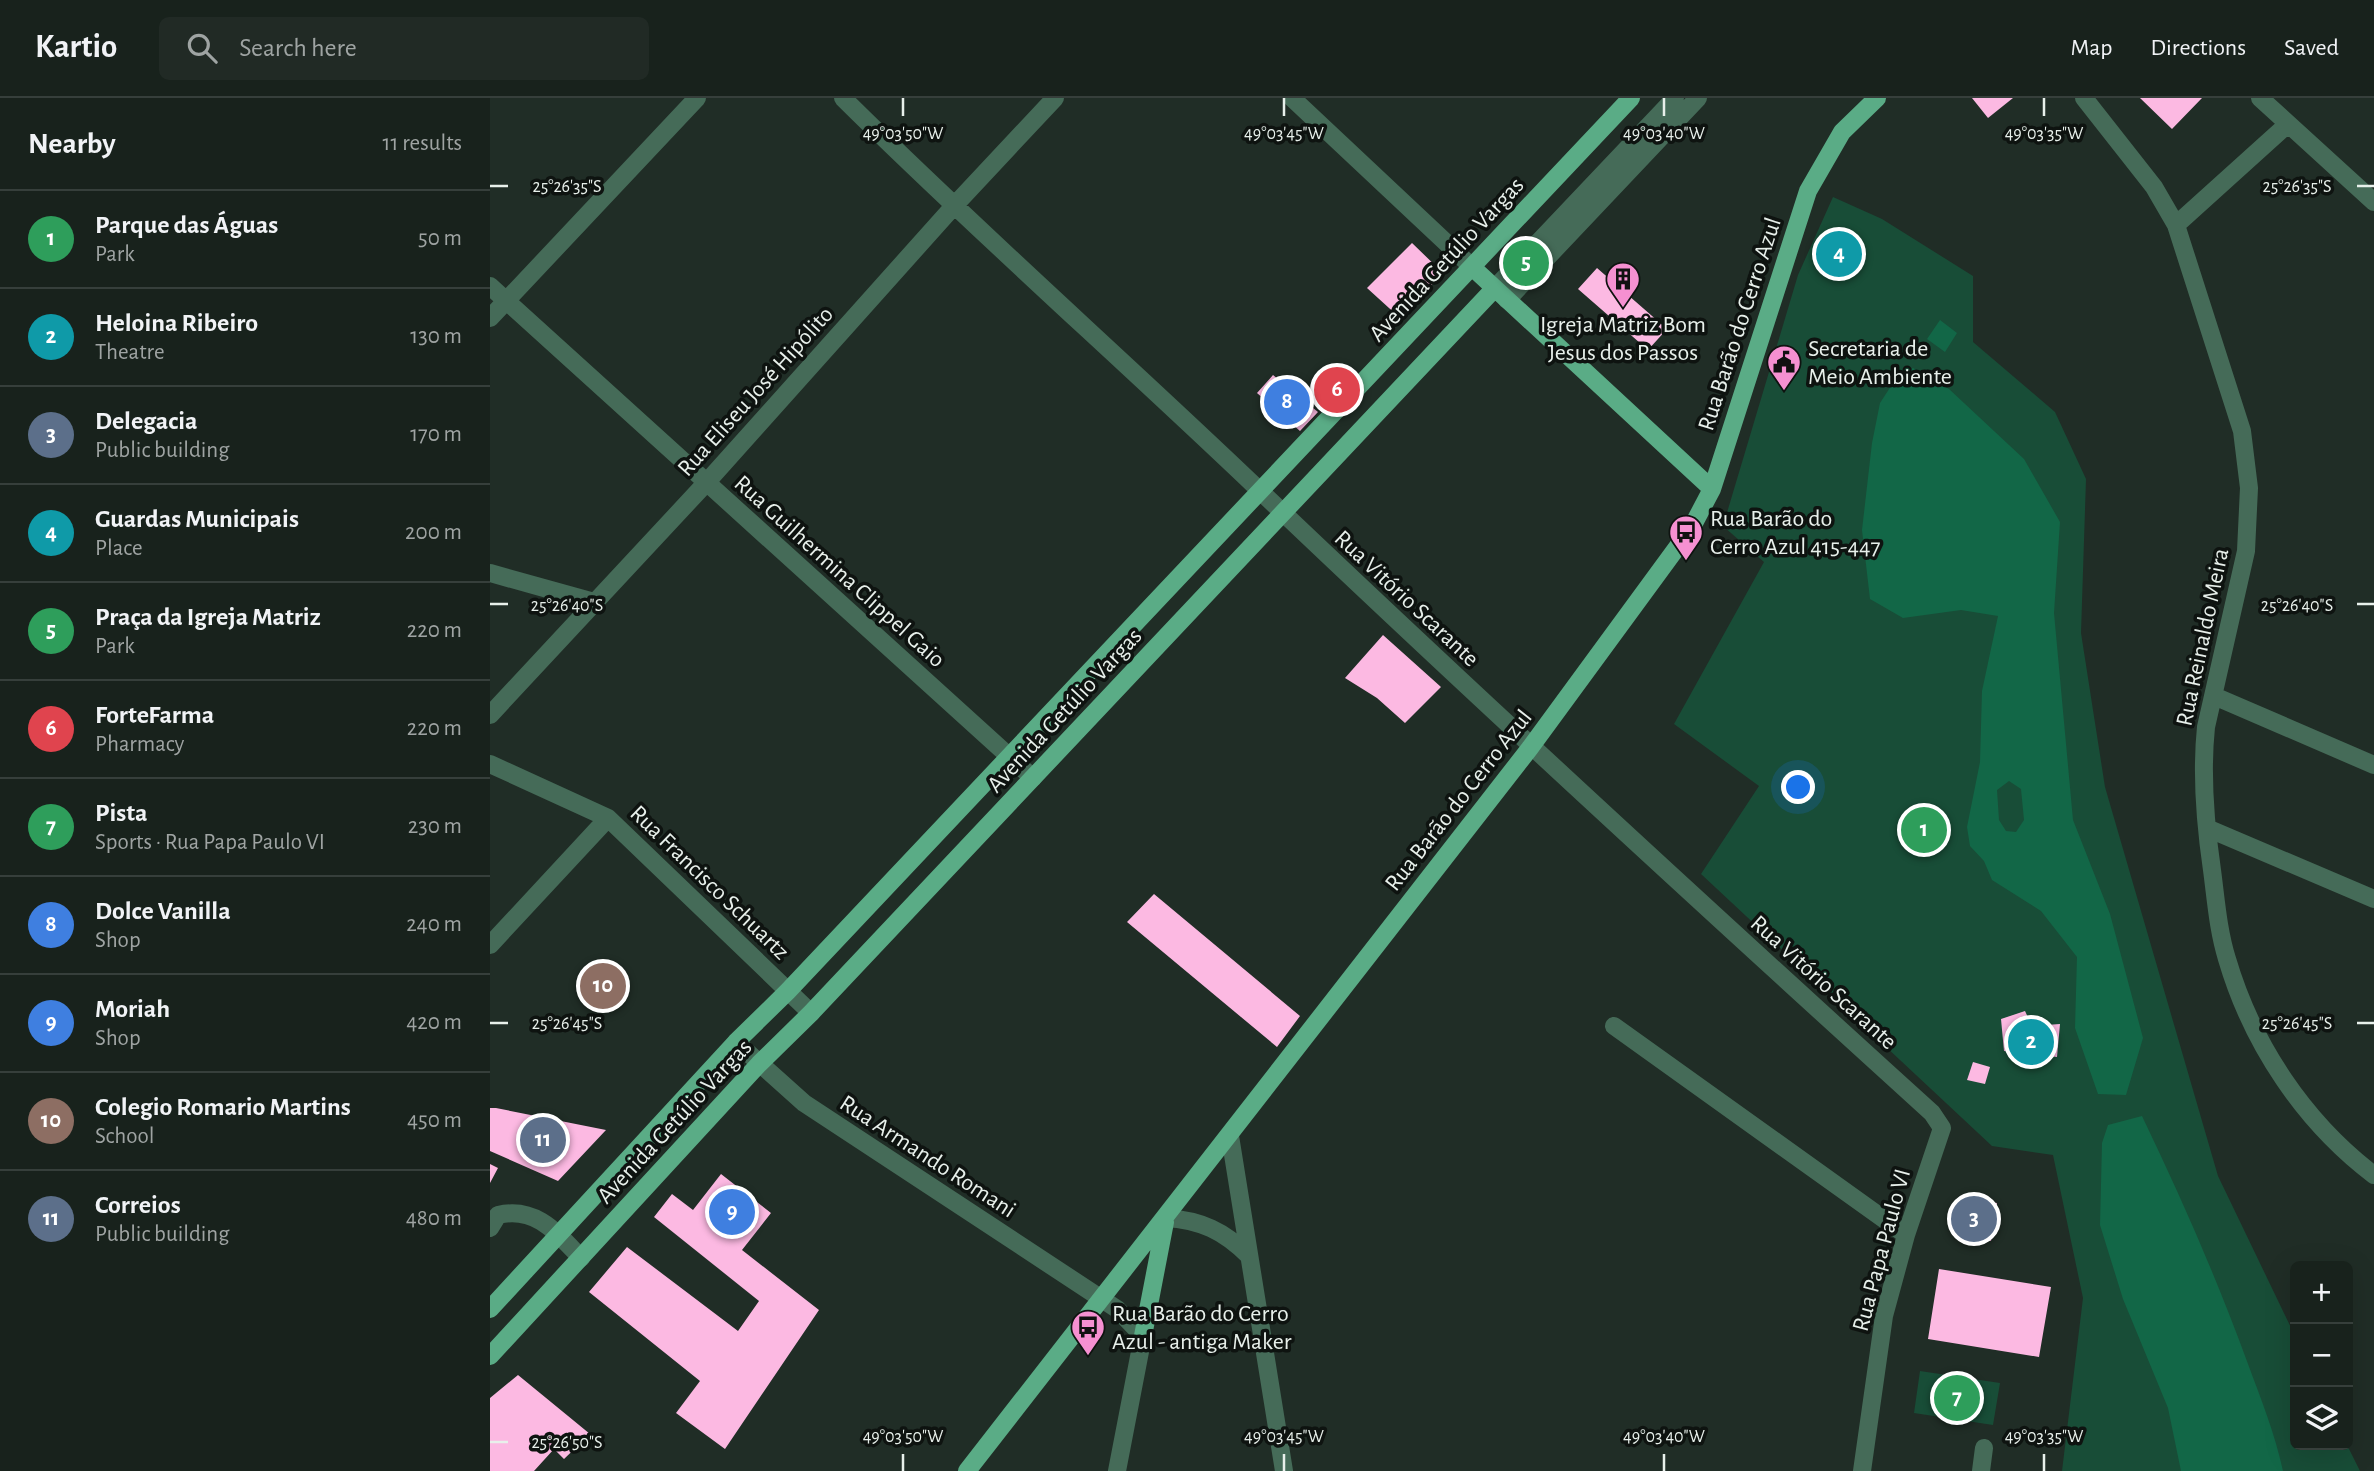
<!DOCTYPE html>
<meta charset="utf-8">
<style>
:root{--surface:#18221c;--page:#212a25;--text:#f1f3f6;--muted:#9fa4a3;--line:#363f3b;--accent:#8bbbb9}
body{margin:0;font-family:"Alegreya Sans",sans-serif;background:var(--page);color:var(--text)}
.controls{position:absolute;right:21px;bottom:21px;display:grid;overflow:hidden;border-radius:10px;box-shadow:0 7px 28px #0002}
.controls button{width:63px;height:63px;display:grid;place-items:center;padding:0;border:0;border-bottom:2px solid var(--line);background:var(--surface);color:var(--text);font:35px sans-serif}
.you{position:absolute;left:1309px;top:690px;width:24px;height:24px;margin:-18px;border:5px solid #fff;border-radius:50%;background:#1a73e8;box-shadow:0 0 0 10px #1a73e833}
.badge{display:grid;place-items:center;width:46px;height:46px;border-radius:50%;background:var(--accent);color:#fff;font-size:23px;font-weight:700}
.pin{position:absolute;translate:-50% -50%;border:4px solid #fff;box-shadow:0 2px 7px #0006}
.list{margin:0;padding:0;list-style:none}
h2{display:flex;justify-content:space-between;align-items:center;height:91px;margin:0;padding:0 28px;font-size:30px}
h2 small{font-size:23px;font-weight:400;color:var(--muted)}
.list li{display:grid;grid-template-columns:46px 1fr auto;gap:21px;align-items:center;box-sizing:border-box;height:98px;padding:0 28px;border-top:2px solid var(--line)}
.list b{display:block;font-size:26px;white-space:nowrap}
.list p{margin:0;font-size:23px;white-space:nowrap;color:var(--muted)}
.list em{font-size:23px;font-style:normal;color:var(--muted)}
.icon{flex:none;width:38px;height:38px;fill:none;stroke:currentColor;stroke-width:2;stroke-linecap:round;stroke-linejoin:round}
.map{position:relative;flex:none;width:1884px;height:1373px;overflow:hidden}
header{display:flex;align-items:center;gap:42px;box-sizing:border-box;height:98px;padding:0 35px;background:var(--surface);border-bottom:2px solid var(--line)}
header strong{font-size:33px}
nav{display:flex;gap:38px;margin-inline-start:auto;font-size:24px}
.search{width:490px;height:63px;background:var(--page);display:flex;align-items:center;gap:18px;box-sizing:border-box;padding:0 24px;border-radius:10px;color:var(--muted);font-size:26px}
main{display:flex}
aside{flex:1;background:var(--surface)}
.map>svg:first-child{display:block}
.green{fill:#184d37}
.water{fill:#126747;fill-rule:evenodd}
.building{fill:#fcb9e2}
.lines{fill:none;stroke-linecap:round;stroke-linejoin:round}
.minor{stroke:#456b58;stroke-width:18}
.major{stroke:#5aac86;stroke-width:18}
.ticks{fill:none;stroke:#e8f0eb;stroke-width:2.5}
.labels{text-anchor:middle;stroke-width:7;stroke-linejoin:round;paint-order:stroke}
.street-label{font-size:24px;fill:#e8f0eb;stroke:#0e1310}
.poi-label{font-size:24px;fill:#e8f0eb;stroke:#0e1310;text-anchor:start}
.ticks-label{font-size:18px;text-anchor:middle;fill:#e8f0eb;stroke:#0e1310;stroke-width:7;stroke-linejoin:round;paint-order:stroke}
</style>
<header>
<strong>Kartio</strong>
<div class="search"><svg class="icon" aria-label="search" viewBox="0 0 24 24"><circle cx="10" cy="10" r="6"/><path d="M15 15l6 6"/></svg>Search here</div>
<nav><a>Map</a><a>Directions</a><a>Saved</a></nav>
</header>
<main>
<aside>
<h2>Nearby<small>11 results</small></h2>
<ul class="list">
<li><span class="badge" style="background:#2e9e5b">1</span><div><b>Parque das Águas</b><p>Park</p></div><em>50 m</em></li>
<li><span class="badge" style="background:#0f9aa8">2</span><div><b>Heloina Ribeiro</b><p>Theatre</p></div><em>130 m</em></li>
<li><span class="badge" style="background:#5c6f8a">3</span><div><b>Delegacia</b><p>Public building</p></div><em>170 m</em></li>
<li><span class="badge" style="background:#0f9aa8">4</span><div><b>Guardas Municipais</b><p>Place</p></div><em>200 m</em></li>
<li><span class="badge" style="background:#2e9e5b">5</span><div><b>Praça da Igreja Matriz</b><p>Park</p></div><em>220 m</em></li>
<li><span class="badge" style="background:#e0444e">6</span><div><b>ForteFarma</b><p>Pharmacy</p></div><em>220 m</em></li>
<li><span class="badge" style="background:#2e9e5b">7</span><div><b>Pista</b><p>Sports · Rua Papa Paulo VI</p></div><em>230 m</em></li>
<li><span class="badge" style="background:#3f7fe0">8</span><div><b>Dolce Vanilla</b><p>Shop</p></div><em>240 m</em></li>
<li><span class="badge" style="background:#3f7fe0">9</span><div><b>Moriah</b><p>Shop</p></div><em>420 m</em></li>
<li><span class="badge" style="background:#8d6e63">10</span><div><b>Colegio Romario Martins</b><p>School</p></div><em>450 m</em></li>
<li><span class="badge" style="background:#5c6f8a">11</span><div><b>Correios</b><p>Public building</p></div><em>480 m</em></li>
</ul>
</aside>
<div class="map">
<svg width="1884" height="1373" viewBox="0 0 1884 1373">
<rect width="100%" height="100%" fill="#202d26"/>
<path class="green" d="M 1343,99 L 1392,121 L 1483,178 L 1483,244 L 1565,314 L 1596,381 L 1591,535 L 1615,689 L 1728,1078 L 1805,1238 L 1805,1347 L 1857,1347 L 1870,1373 L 1572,1373 L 1593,1200 L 1563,1057 L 1502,1048 L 1211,776 L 1269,688 L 1184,626 L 1274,464 L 1233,428 L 1308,177 Z
M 1430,1273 L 1510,1285 L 1503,1327 L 1424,1315 Z"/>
<path class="water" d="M 1450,222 L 1467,235 L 1455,254 L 1437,241 Z
M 1423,270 L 1459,291 L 1534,361 L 1570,424 L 1564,515 L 1583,722 L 1620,816 L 1653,940 L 1636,997 L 1608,996 L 1585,930 L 1587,859 L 1551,813 L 1502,782 L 1494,763 L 1480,748 L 1477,729 L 1490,664 L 1492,593 L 1508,518 L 1471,512 L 1413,520 L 1380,501 L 1372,432 L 1382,345 L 1390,305 L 1405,282 ZM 1519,683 L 1531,691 L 1534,722 L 1526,734 L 1516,733 L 1509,722 L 1507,692 Z
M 1652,1018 C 1691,1099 1727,1181 1758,1266 C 1771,1301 1785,1336 1793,1373 L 1691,1373 L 1678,1310 L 1633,1201 L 1610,1127 L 1612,1045 L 1618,1027 Z"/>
<path class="building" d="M 1482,0 L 1523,0 L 1498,20 Z
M 1650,0 L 1712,0 L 1682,31 Z
M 1347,138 L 1357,150 L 1350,162 L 1337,149 Z
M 922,145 L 953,175 L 910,220 L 877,190 Z
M 1107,170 L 1177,231 L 1158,252 L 1088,191 Z
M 783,277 L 828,314 L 810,333 L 767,295 Z
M 893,537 L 951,589 L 915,625 L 887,600 L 855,580 Z
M 664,796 L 810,918 L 787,949 L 637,824 Z
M 1535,913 L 1542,928 L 1570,926 L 1567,959 L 1514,953 L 1511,921 Z
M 1483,964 L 1500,969 L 1495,986 L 1477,982 Z
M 0,1010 L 6,1010 L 116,1032 L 68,1083 L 0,1053 Z
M 0,1066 L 8,1070 L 0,1085 Z
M 231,1076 L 281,1115 L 252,1152 L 329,1212 L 235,1351 L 186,1315 L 210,1283 L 99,1194 L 137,1149 L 248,1233 L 269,1203 L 164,1119 L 182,1096 L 203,1112 Z
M 1468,1100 L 1507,1105 L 1501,1143 L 1462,1137 Z
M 1449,1171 L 1561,1189 L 1549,1259 L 1438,1241 Z
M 28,1277 L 100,1336 L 74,1361 L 64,1351 L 44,1373 L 0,1373 L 0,1300 Z"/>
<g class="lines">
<path class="minor" d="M 353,0 C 488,134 630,259 767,390 C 989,602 1215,809 1442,1015 L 1452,1030 L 1416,1137 L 1394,1218 L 1372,1373
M 802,0 L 982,169
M 1594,0 L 1664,89 L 1686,127 L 1752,333 L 1759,390 L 1756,453 L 1716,629 C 1711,677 1715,724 1722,772 C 1726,802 1728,832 1737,861 C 1762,946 1814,1024 1884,1077
M 1770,0 L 1884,104
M 1686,127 L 1798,26
M 0,188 L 543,680
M 1004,191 L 1185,0
M 1017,202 L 1208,0
M 0,220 L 207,0
M 0,475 L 104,504
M 1724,598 L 1884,667
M 0,617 L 216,385 L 463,109 L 565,0
M 0,666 L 118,720 L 321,915
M 1717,730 L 1884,801
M 0,847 L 118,720
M 1124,928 L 1416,1137
M 246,944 L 314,1005 L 627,1211 L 653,1238 L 627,1373
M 740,1038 L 794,1373
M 675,1120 C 711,1122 734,1133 759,1158
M 0,1130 L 8,1117 C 46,1108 67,1135 91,1160
M 1491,1373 L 1494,1350"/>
<path class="major" d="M 982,169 L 1222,391
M 0,1211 L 246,944 L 298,893 L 1141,0
M 653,1238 L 675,1124
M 0,1258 L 269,966 L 321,915 L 1004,191
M 477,1373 L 1040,650 L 1202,429 L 1222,391 L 1318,93 L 1352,34 L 1387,0"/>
</g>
<path class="ticks" d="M 413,0 L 413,18M 794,0 L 794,18M 1174,0 L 1174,18M 1554,0 L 1554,18M 0,88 L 18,88M 1867,88 L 1884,88M 0,506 L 18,506M 1867,506 L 1884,506M 0,925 L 18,925M 1867,925 L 1884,925M 0,1344 L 18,1344M 413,1356 L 413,1373M 794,1356 L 794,1373M 1174,1356 L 1174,1373M 1554,1356 L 1554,1373"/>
<defs>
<g id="building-pin" transform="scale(1.75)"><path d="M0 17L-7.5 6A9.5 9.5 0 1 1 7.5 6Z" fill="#f590d1" stroke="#0e1310"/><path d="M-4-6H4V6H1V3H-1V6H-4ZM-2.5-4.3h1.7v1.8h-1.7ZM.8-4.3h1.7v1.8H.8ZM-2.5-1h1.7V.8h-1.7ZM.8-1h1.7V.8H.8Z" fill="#111"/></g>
<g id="civic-pin" transform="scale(1.75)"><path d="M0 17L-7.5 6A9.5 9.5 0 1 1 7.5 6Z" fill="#f590d1" stroke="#0e1310"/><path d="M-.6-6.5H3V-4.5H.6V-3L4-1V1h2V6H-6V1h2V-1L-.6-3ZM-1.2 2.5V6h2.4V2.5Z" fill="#111"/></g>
<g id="bus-pin" transform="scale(1.75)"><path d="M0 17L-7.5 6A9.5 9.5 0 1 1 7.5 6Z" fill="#f590d1" stroke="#0e1310"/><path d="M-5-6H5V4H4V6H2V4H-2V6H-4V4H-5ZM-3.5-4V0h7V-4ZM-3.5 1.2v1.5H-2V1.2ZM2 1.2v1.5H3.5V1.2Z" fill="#111"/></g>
</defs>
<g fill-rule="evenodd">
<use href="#building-pin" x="1133" y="181"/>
<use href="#civic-pin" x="1294" y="264"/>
<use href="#bus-pin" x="1196" y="434"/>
<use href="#bus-pin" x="598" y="1229"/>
</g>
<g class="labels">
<g class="street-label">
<text transform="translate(956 161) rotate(-47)" y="8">Avenida Getúlio Vargas</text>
<text transform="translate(1249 226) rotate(-72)" y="8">Rua Barão do Cerro Azul</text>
<text transform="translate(265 293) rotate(-48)" y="8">Rua Eliseu José Hipólito</text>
<text transform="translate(350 473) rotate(42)" y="8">Rua Guilhermina Clippel Gaio</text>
<text transform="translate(917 500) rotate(43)" y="8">Rua Vitório Scarante</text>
<text transform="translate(1712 539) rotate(-78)" y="8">Rua Reinaldo Meira</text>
<text transform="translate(574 612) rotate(-47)" y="8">Avenida Getúlio Vargas</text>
<text transform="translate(968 702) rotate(-52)" y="8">Rua Barão do Cerro Azul</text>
<text transform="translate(220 784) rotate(44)" y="8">Rua Francisco Schuartz</text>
<text transform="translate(1334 884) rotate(42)" y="8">Rua Vitório Scarante</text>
<text transform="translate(184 1023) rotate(-47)" y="8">Avenida Getúlio Vargas</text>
<text transform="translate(438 1058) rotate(33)" y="8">Rua Armando Romani</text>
<text transform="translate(1391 1152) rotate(-75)" y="8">Rua Papa Paulo VI</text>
</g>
<g class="poi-label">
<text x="1133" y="234" text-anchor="middle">Igreja Matriz Bom<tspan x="1133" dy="28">Jesus dos Passos</tspan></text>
<text x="1318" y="258">Secretaria de<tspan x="1318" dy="28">Meio Ambiente</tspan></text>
<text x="1220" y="428">Rua Barão do<tspan x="1220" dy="28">Cerro Azul 415-447</tspan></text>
<text x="622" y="1223">Rua Barão do Cerro<tspan x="622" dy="28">Azul - antiga Maker</tspan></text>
</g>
</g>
<g class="ticks-label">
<text x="413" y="41">49°03'50"W</text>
<text x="794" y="41">49°03'45"W</text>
<text x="1174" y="41">49°03'40"W</text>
<text x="1554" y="41">49°03'35"W</text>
<text x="77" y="94">25°26'35"S</text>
<text x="1807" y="94">25°26'35"S</text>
<text x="77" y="513">25°26'40"S</text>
<text x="1807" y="513">25°26'40"S</text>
<text x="77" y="931">25°26'45"S</text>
<text x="1807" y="931">25°26'45"S</text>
<text x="413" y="1344">49°03'50"W</text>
<text x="794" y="1344">49°03'45"W</text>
<text x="1174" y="1344">49°03'40"W</text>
<text x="1554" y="1344">49°03'35"W</text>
<text x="77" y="1350">25°26'50"S</text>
</g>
</svg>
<div class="controls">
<button>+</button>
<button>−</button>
<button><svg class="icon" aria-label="layers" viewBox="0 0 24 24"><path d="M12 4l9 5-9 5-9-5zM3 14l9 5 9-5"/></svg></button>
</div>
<div class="you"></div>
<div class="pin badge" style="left:1434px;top:732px;background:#2e9e5b">1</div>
<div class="pin badge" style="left:1541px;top:944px;background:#0f9aa8">2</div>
<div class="pin badge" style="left:1484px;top:1121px;background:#5c6f8a">3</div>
<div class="pin badge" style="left:1349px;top:156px;background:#0f9aa8">4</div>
<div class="pin badge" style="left:1036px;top:165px;background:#2e9e5b">5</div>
<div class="pin badge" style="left:847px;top:292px;background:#e0444e">6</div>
<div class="pin badge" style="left:1467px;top:1300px;background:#2e9e5b">7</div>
<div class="pin badge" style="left:797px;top:304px;background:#3f7fe0">8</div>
<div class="pin badge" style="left:242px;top:1114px;background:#3f7fe0">9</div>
<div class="pin badge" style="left:113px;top:888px;background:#8d6e63">10</div>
<div class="pin badge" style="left:53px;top:1042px;background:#5c6f8a">11</div>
</div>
</main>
